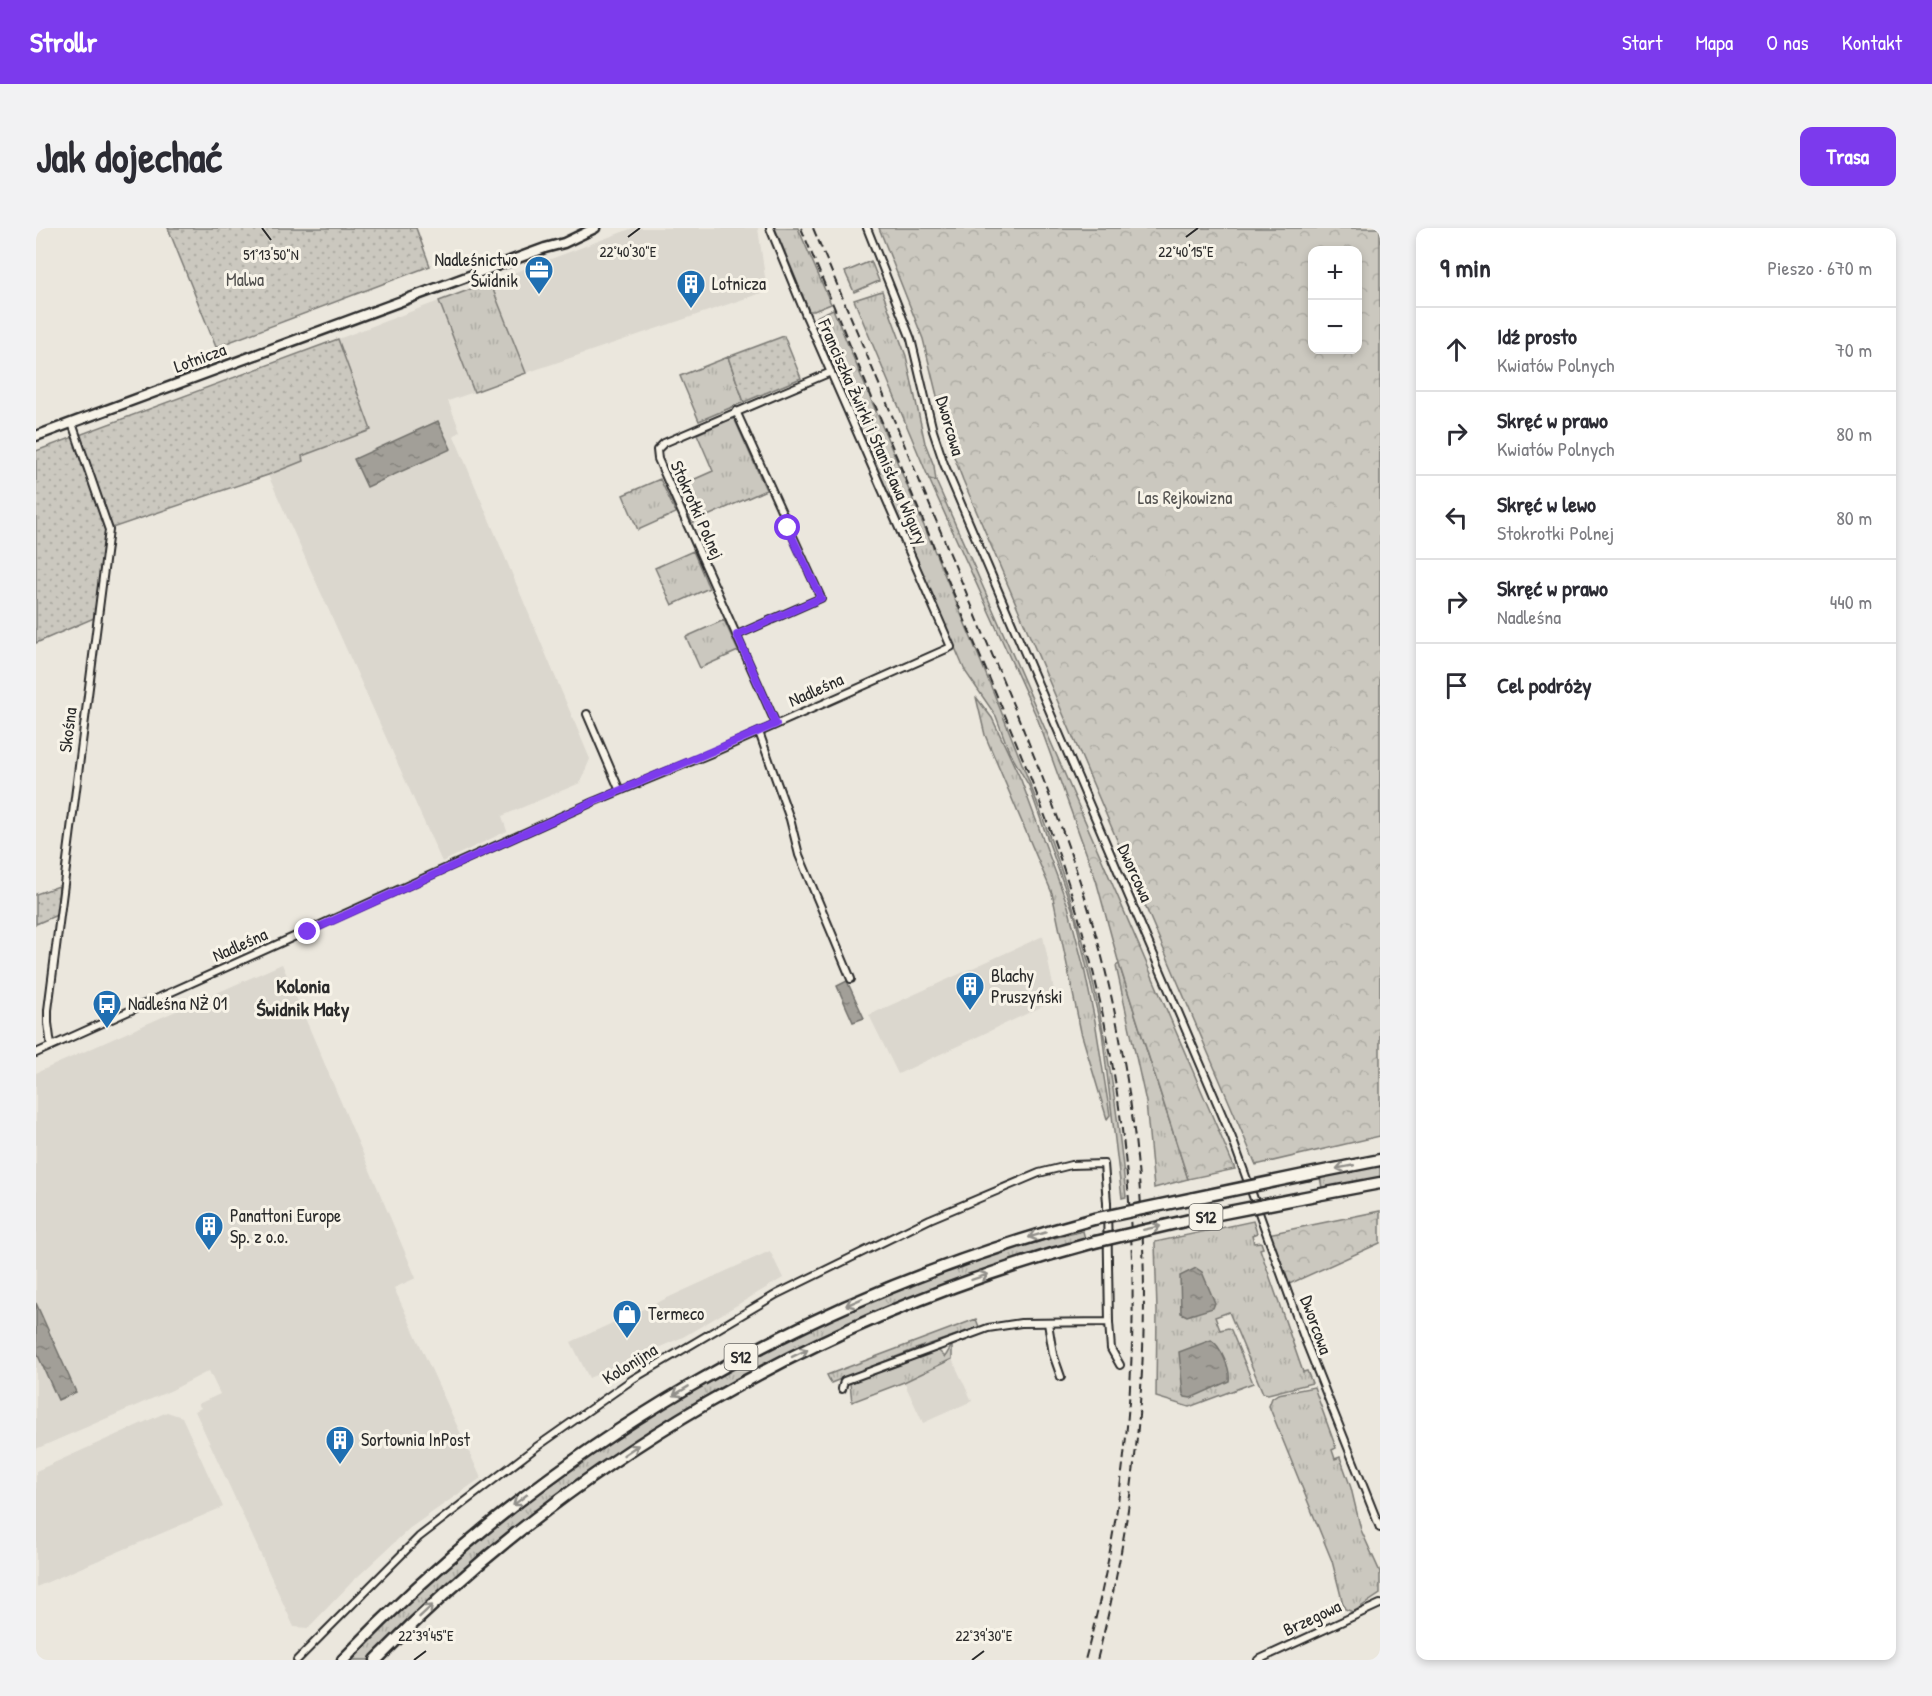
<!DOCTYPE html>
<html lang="pl">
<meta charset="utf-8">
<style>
:root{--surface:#fff;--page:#f2f2f3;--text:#2b2b33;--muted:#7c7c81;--line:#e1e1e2;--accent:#7c3aed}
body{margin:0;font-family:"Patrick Hand",sans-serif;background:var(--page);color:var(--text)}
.controls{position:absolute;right:18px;top:18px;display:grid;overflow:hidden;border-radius:12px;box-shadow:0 3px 9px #0003}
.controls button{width:54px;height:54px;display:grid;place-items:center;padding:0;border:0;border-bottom:2px solid var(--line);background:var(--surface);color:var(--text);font:30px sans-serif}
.stop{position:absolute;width:18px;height:18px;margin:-14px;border:4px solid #7c3aed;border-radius:50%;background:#fff}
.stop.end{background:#7c3aed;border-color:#fff;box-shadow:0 2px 6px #0008}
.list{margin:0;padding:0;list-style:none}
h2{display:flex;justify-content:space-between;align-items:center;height:78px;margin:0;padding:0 24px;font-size:26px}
h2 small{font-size:20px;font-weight:400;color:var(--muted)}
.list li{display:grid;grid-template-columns:39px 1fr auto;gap:18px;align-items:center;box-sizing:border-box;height:84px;padding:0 24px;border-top:2px solid var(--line)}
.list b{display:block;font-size:22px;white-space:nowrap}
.list p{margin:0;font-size:20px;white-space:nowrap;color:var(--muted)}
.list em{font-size:20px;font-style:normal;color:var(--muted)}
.icon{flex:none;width:33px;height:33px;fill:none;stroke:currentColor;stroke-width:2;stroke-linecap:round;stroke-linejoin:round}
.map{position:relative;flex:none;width:1344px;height:1432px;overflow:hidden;border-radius:12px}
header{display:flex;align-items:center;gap:36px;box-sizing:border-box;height:84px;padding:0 30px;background:var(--accent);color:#fff}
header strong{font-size:28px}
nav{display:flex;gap:33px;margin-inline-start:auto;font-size:21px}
.intro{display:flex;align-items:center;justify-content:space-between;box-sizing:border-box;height:144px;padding:0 36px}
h1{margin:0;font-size:42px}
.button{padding:15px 27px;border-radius:12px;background:var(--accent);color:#fff;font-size:21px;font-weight:700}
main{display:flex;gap:36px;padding:0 36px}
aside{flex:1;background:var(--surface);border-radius:12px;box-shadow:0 3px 9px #0003}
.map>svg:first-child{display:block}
.built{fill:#dbd7ce}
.grass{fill:url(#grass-tufts);stroke:#7b7a75;stroke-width:1.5}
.forest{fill:url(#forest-crowns);stroke:#7b7a75;stroke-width:1.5;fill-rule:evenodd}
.garden{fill:url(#garden-dots);stroke:#7b7a75;stroke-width:1.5}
.water{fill:url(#water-ripples);stroke:#72716c;stroke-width:1.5}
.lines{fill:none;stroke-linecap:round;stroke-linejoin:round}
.minor-casing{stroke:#2b2b2b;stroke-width:10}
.secondary-casing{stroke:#2b2b2b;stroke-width:13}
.motorway-casing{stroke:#2b2b2b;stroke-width:15}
.minor{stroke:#f7f3e8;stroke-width:6}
.secondary{stroke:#f7f3e8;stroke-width:8}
.motorway{stroke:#f7f3e8;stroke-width:10}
.rail{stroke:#2b2b2b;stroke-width:2;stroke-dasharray:9 4.5;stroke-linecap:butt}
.motorway-bridge-casing{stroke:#2b2b2b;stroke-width:15;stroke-linecap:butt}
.motorway-bridge{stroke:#f7f3e8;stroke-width:10}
.oneway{stroke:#918f8a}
.route{stroke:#7c3aed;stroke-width:8}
.ticks{fill:none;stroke:#2b2b2b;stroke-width:2}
.labels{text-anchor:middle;stroke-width:6;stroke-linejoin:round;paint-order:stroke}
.shield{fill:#f7f3e8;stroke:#686764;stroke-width:1.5}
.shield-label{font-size:16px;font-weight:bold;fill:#2b2b2b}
.poi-label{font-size:18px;fill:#2b2b2b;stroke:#f7f3e8;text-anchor:start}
.park-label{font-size:18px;fill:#535250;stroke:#f7f3e8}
.street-label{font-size:18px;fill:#2b2b2b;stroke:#f7f3e8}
.neighbourhood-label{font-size:20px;font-weight:bold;fill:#2b2b2b;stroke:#f7f3e8}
.ticks-label{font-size:15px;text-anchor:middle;fill:#2b2b2b;stroke:#f7f3e8;stroke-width:6;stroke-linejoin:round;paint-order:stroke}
</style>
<header>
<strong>Strollr</strong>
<nav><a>Start</a><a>Mapa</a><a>O nas</a><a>Kontakt</a></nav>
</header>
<div class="intro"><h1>Jak dojechać</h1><a class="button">Trasa</a></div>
<main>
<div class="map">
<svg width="1344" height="1432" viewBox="0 0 1344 1432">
<defs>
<pattern id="grass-tufts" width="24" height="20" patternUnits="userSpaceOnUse" patternTransform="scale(1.5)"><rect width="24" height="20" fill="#cbc8bf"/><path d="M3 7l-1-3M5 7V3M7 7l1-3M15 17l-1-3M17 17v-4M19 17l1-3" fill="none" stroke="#aeaca4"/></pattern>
<pattern id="forest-crowns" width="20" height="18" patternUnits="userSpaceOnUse" patternTransform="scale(1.5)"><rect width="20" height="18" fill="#cbc8bf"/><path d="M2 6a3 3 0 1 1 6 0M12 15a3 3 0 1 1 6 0" fill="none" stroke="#aeaca4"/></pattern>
<pattern id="garden-dots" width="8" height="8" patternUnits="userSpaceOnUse" patternTransform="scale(1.5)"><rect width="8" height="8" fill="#cbc8bf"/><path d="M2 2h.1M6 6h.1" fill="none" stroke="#aeaca4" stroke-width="1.8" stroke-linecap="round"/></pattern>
<pattern id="water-ripples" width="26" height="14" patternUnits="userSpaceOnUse" patternTransform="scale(1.5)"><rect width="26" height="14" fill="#a29f98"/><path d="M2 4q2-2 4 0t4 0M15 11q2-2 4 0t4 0" fill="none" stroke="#84827c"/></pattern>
</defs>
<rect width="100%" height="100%" fill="#ebe7dd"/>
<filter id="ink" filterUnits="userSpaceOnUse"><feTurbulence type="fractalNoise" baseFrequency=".0167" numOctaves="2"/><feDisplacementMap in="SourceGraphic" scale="12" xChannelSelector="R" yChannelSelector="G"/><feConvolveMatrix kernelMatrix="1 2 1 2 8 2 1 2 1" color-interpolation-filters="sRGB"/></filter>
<g filter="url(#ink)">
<path class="built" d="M 597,0 L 722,0 L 731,63 L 490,145 L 454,54 Z
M 403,73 L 438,164 L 412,173 L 424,203 L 418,208 L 554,531 L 544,555 L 466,588 L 471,603 L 406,634 L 232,247 L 267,233 L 266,228 L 335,202 L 302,111 Z
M 1007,708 L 1020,772 L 862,846 L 833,787 Z
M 246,736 L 380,1050 L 358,1060 L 445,1250 L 374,1300 L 317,1353 L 272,1400 L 258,1399 L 159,1183 L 165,1180 L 162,1176 L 184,1166 L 173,1143 L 136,1162 L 0,1221 L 0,845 Z
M 734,1023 L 747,1050 L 647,1109 L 553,1150 L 535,1114 Z
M 916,1131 L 936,1173 L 887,1195 L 868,1154 Z
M 131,1184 L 146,1189 L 187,1279 L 0,1359 L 0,1243 Z"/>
<path class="grass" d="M 739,0 L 762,0 L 795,76 L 778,83 L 773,83 Z
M 835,33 L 843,53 L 818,64 L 809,44 Z
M 454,54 L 490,145 L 438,164 L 403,73 Z
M 846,63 L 870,128 L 889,215 L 898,238 L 900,253 L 893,251 L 818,72 Z
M 797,81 C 845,197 895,313 943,429 C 981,522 1020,616 1047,713 C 1069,797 1082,882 1090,969 L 1086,970 L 1066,804 L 1039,689 L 993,558 L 973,523 L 960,488 L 929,443 L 778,93 L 780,89 Z
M 692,129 L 708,174 L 663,193 L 644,148 Z
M 698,190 L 730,262 L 656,295 L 641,259 L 677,243 L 661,206 Z
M 624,251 L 640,285 L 602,302 L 587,267 Z
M 657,323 L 673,360 L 636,377 L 619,340 Z
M 688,392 L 702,423 L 664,440 L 650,409 Z
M 940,469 L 956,490 L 985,552 L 1032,678 L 1048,740 L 1059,793 L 1074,887 L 1071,891 L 1045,804 L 1016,665 L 949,507 Z
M 1083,736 L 1152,951 L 1118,960 L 1110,874 L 1080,738 Z
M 1344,937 L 1344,949 L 1286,960 L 1284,949 Z
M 1217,993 L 1221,1005 L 1216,1007 L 1218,1015 L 1225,1014 L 1227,1020 L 1224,1021 L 1267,1144 L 1271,1143 L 1276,1155 L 1232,1166 L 1227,1165 L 1193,1084 L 1179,1089 L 1184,1102 L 1192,1100 L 1195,1102 L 1217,1155 L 1153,1179 L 1120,1169 L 1121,1083 L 1119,1014 Z
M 1047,1003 L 1049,1011 C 988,1030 928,1048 868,1072 C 725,1129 579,1216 460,1315 C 416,1352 374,1392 333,1432 L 314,1432 C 365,1382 415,1333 471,1288 C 537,1235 608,1189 682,1148 C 768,1101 857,1059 951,1029 C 982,1018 1015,1011 1047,1003 Z
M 940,1091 L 943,1099 L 877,1122 L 795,1155 L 791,1147 Z
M 916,1117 L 916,1131 L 868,1154 L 816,1174 L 814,1155 L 902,1122 L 909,1129 Z
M 1278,1159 L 1300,1220 L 1296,1222 L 1299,1231 L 1304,1229 L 1315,1260 L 1325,1302 L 1344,1344 L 1344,1366 L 1317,1384 L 1309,1381 L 1307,1376 L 1296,1333 L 1233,1178 L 1236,1170 L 1242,1166 Z"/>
<path class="forest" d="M 843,0 L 1344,0 L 1344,908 L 1220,937 L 927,252 L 917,226 L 921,219 L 918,212 L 911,209 L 887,111 ZM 1276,22 L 1322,22 L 1322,122 L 1276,122 Z
M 893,251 L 900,253 C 1002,481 1100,711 1199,941 L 1152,951 L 1083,736 L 1060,652 L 1002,492 Z
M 1344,983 L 1344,1015 L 1251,1057 L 1232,1006 Z"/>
<path class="garden" d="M 132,0 L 380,0 L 394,38 L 180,119 Z
M 748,108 L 765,150 L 708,174 L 692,129 Z
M 302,111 L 335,202 L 266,228 L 267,233 L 232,247 L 70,302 L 58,390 L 0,415 L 0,223 Z
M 23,658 L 21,687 L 0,696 L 0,666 Z"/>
<path class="water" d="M 402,193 L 415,221 L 331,259 L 318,231 Z
M 811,753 L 828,790 L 817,794 L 801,758 Z
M 1160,1040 L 1166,1044 L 1179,1075 L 1177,1080 L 1151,1088 L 1145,1085 L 1144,1048 Z
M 0,1075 L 40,1164 L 22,1172 L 0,1123 Z
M 1175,1112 C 1185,1118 1195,1142 1193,1153 L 1155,1170 L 1149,1169 L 1147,1166 L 1143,1124 Z"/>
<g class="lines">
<g class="minor-casing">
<path id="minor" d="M 831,0 L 875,111 L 897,203 L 908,236 L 1196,910 L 1269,1112 L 1344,1300
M 700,183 L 785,370 L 701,407
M 551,486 L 584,563
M 740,496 L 622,231 L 621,222 L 628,215 L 795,144
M 723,504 L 754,591 L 763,627 L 815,751
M 15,818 L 12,795 L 12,782 L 73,302 L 36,195
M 0,825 L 557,574 L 676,525 L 915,419 L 771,90 L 734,0
M 1073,1094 L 1075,1121 L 1084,1137
M 1012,1095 L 1017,1126 L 1025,1149
M 261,1432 L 383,1309 L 499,1220 L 597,1151 L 741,1066 L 894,991 L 1003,945 L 1035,937 L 1068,936 L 1071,975 L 1073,1094 L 985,1095 L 952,1100 L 808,1153 L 806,1161
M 1222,1432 L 1344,1376"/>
</g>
<g class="secondary-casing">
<path id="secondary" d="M 0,208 L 509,20 L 528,15 L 559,0"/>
</g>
<g class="motorway-casing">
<path id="motorway" d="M 1273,946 L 1344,932
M 1280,967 L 1344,955
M 307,1432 C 513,1216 770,1068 1058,991
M 340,1432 C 537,1231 787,1086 1059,1014"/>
</g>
<use href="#minor" class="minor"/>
<use href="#secondary" class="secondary"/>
<use href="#motorway" class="motorway"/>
<path class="rail" d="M 765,0 C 819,129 873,259 927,388 C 972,494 1019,600 1049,712 C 1112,947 1113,1197 1049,1432
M 777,0 C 832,129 886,259 940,388 C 987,501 1037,614 1067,733 C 1124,963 1121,1203 1061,1432"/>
<g class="motorway-bridge-casing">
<path id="motorway-bridge" d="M 1058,991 L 1273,946
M 1059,1014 L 1162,990 L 1280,967"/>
</g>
<use href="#motorway-bridge" class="motorway-bridge"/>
</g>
<defs><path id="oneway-shaft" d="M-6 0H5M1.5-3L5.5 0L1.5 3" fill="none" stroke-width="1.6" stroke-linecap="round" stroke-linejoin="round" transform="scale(1.5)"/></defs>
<g class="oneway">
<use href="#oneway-shaft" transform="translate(1309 939) rotate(169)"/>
<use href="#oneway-shaft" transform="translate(1116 1000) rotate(-12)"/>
<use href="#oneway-shaft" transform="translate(1001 1007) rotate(163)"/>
<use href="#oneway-shaft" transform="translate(944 1049) rotate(-19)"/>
<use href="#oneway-shaft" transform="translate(818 1074) rotate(156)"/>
<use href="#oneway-shaft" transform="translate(764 1125) rotate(-26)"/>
<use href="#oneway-shaft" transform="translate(645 1163) rotate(149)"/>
<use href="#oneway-shaft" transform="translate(595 1222) rotate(-34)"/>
<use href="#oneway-shaft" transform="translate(484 1272) rotate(142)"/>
<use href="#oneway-shaft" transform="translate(390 1383) rotate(-43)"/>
</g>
</g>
<g class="lines" filter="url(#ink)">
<path class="route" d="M 272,704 L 557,574 L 740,496 L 701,407 L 785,370 L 752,300"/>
</g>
<path class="ticks" d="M 226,0 L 235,12M 592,9 L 604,0M 1150,9 L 1162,0M 378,1432 L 390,1423M 936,1432 L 948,1423"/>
<defs>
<g id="office-pin" transform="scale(1.5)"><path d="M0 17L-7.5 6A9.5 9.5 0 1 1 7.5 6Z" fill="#1f6fb2" stroke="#f7f3e8"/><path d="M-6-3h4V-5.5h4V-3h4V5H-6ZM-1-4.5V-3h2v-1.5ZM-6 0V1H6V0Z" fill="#fff"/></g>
<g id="building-pin" transform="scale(1.5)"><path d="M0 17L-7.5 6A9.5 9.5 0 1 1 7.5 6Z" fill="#1f6fb2" stroke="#f7f3e8"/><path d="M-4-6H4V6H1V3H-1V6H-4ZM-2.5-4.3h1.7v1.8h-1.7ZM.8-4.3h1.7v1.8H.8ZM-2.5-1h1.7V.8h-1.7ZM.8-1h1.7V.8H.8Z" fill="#fff"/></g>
<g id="bus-pin" transform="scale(1.5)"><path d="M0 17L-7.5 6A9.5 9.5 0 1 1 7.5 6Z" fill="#1f6fb2" stroke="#f7f3e8"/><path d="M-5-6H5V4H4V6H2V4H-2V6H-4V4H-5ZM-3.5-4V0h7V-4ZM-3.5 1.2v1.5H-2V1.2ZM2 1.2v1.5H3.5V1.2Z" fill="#fff"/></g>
<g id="shop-pin" transform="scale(1.5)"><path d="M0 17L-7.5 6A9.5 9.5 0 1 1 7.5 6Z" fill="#1f6fb2" stroke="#f7f3e8"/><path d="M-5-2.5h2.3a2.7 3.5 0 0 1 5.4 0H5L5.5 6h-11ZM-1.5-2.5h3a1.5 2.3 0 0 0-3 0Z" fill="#fff"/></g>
</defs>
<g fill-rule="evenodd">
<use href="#office-pin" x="503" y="42"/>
<use href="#building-pin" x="655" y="56"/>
<use href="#building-pin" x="934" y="758"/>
<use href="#bus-pin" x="71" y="776"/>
<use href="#building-pin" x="173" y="998"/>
<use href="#shop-pin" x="591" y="1086"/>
<use href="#building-pin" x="304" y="1212"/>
</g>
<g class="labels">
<g class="shield">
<rect x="1153.5" y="976" width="33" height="26" rx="4.5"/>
<rect x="688.5" y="1116" width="33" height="26" rx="4.5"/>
</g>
<g class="shield-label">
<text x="1170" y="995">S12</text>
<text x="705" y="1135">S12</text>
</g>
<g class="poi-label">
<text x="482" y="38" text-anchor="end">Nadleśnictwo<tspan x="482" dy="21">Świdnik</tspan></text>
<text x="676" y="62">Lotnicza</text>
<text x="955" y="754">Blachy<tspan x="955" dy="21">Pruszyński</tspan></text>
<text x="92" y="782">Nadleśna NŻ 01</text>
<text x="194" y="994">Panattoni Europe<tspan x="194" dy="21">Sp. z o.o.</tspan></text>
<text x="612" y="1092">Termeco</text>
<text x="325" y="1218">Sortownia InPost</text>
</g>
<g class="park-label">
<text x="209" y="58">Malwa</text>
<text x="1149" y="276">Las Rejkowizna</text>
</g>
<g class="street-label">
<text transform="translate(164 130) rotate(-20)" y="6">Lotnicza</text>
<text transform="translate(914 198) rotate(74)" y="6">Dworcowa</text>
<text transform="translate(837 204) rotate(66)" y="6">Franciszka Żwirki i Stanisława Wigury</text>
<text transform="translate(661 282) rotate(66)" y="6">Stokrotki Polnej</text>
<text transform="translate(780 462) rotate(-24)" y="6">Nadleśna</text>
<text transform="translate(32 502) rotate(-83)" y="6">Skośna</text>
<text transform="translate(1099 645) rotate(66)" y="6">Dworcowa</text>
<text transform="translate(204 717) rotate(-24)" y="6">Nadleśna</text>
<text transform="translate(1280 1097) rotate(70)" y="6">Dworcowa</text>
<text transform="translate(594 1136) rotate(-32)" y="6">Kolonijna</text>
<text transform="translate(1276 1390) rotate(-25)" y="6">Brzegowa</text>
</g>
<g class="neighbourhood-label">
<text x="267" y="765">Kolonia<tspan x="267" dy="23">Świdnik Mały</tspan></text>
</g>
</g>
<g class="ticks-label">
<text x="592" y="29">22°40'30"E</text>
<text x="1150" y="29">22°40'15"E</text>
<text x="235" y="32">51°13'50"N</text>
<text x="390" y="1413">22°39'45"E</text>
<text x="948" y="1413">22°39'30"E</text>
</g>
</svg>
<div class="controls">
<button>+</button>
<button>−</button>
</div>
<div class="stop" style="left:752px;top:300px"></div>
<div class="stop end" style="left:272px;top:704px"></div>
</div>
<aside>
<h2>9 min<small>Pieszo · 670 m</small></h2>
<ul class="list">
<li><svg class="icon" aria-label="ahead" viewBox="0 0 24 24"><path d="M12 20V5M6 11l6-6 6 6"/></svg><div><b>Idź prosto</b><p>Kwiatów Polnych</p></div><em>70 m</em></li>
<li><svg class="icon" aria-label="right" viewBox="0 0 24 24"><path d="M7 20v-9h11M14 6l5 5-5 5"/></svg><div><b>Skręć w prawo</b><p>Kwiatów Polnych</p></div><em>80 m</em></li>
<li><svg class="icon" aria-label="left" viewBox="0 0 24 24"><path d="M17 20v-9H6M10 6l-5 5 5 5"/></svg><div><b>Skręć w lewo</b><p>Stokrotki Polnej</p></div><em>80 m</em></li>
<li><svg class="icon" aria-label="right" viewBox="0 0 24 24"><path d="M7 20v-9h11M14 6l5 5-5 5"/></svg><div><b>Skręć w prawo</b><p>Nadleśna</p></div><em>440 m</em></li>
<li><svg class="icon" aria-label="arrive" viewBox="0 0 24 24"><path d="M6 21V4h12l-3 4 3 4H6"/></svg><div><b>Cel podróży</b></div></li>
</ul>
</aside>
</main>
